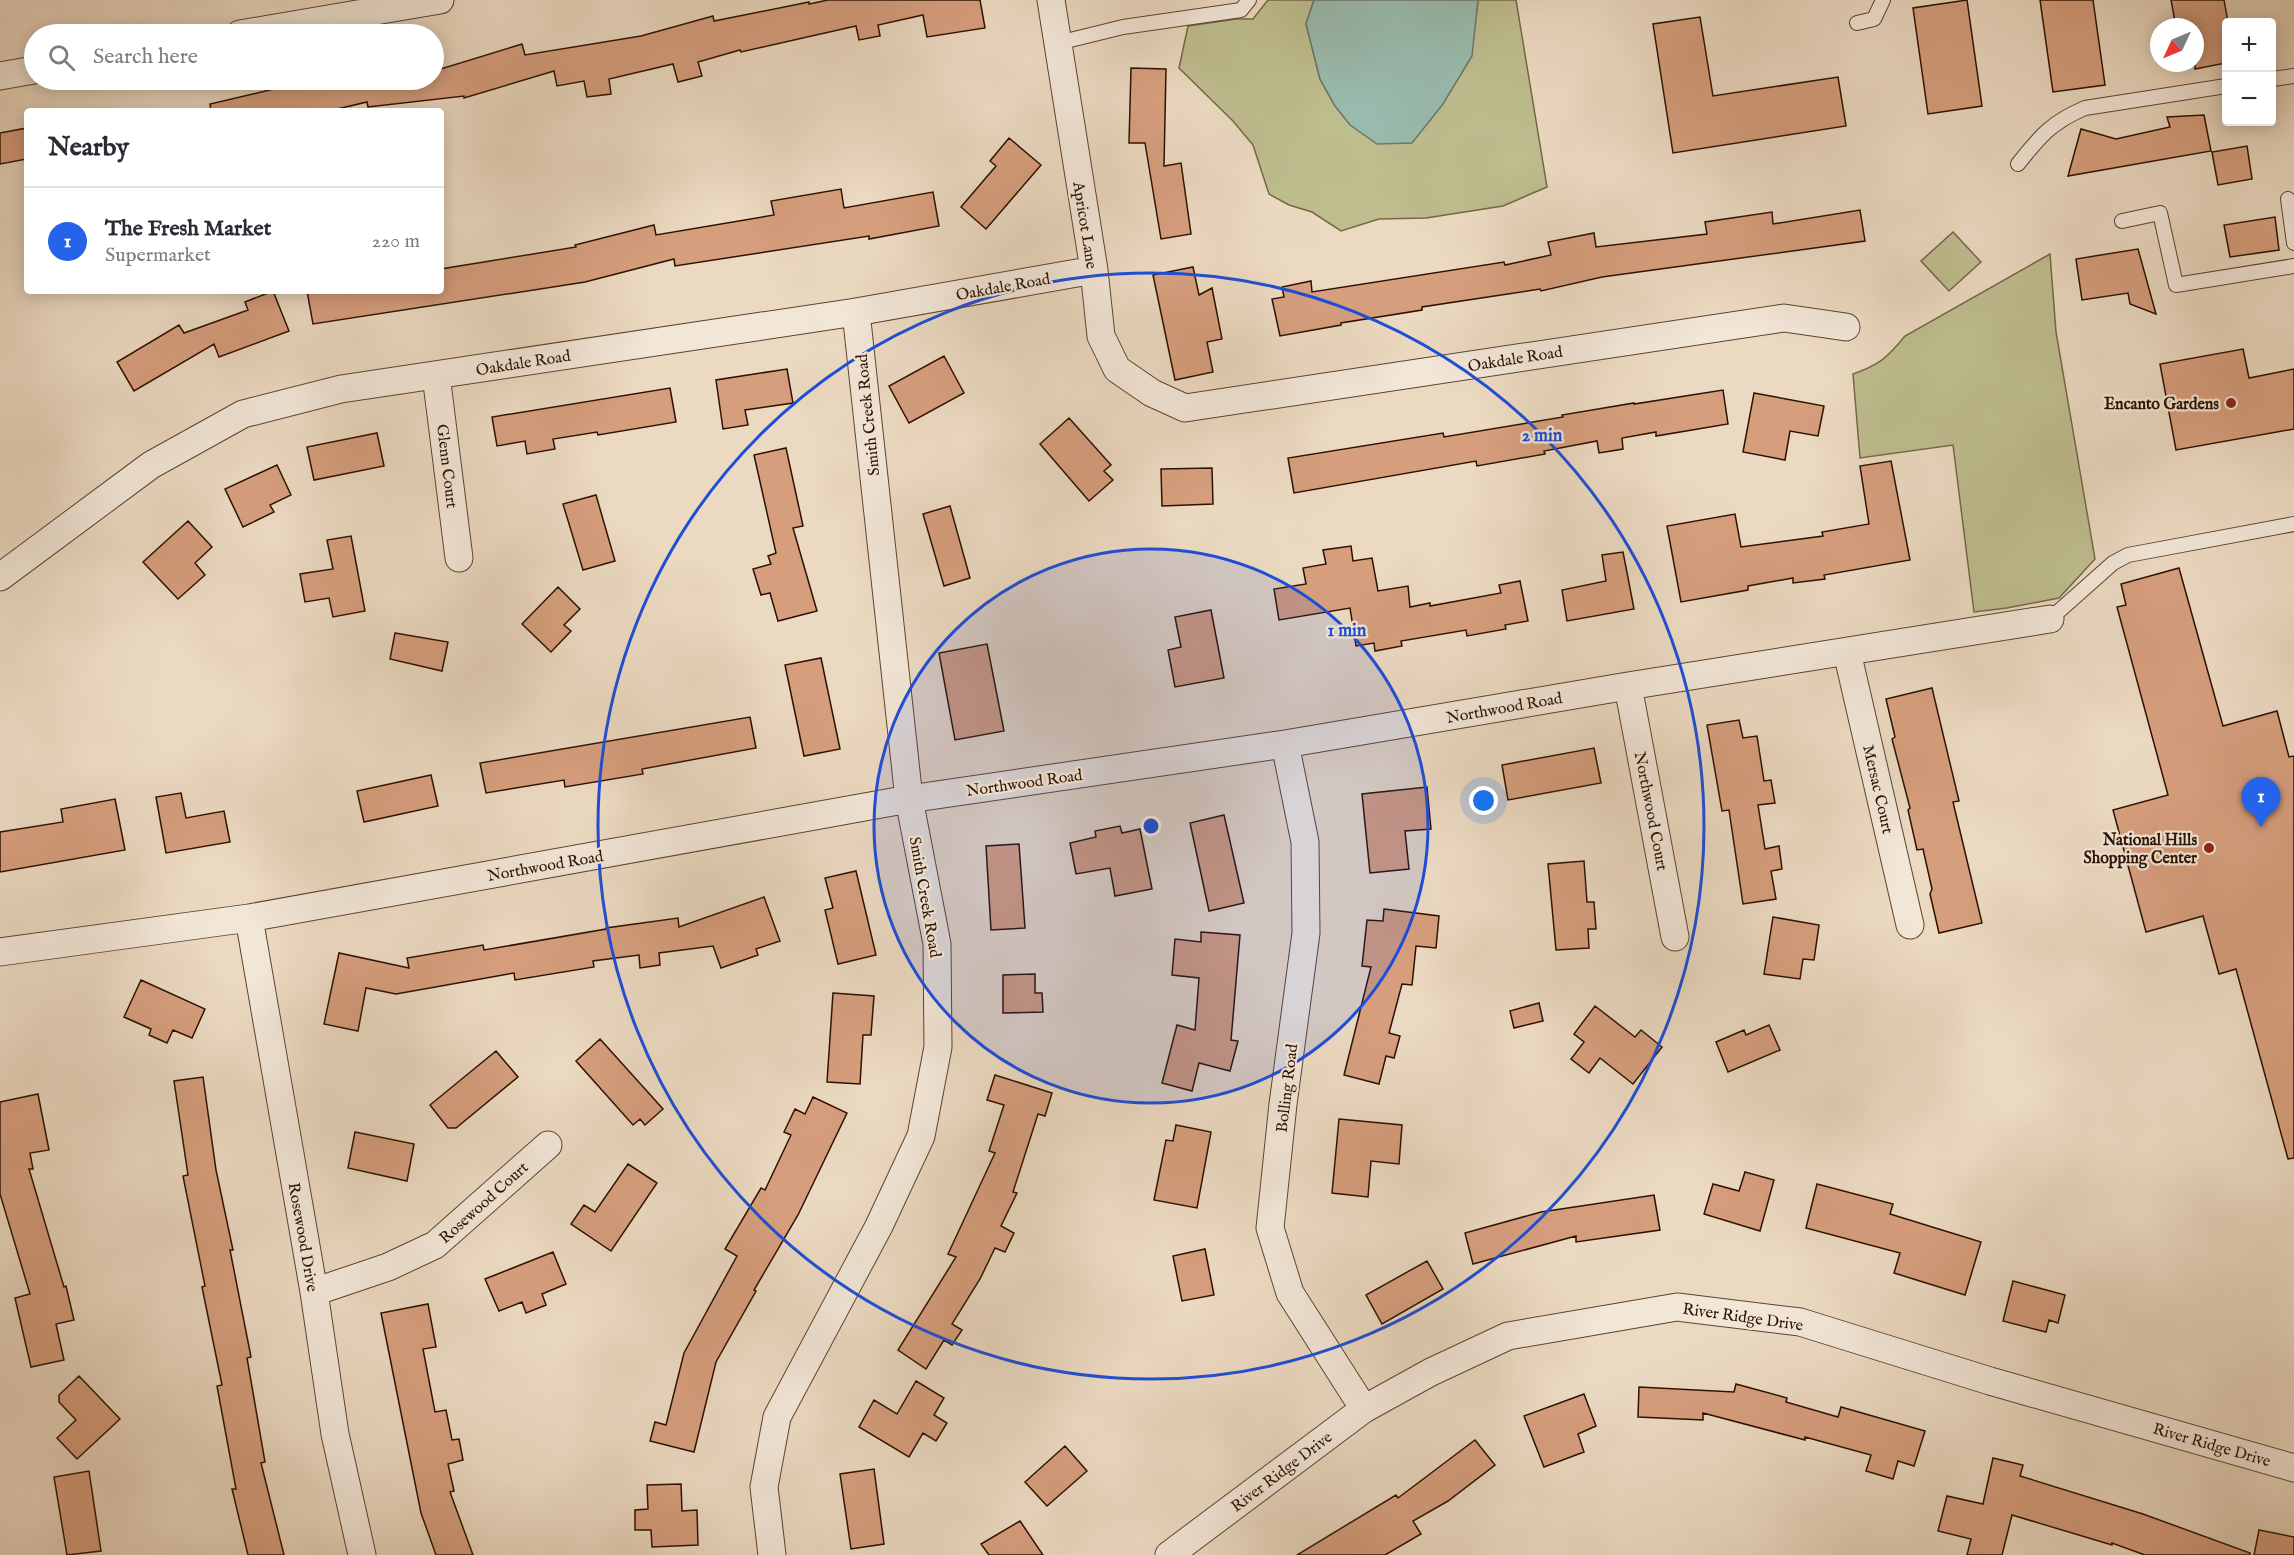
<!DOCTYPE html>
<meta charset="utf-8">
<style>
:root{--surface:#fff;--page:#f2f2f3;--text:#2b2b33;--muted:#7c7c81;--line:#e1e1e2;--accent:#2563eb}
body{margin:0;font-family:"IM FELL English",serif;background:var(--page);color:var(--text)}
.controls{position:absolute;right:18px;top:18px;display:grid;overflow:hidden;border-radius:6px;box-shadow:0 3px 15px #0003}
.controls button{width:54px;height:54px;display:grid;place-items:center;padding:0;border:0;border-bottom:2px solid var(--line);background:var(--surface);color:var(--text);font:30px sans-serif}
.compass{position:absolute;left:2150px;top:18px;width:54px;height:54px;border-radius:50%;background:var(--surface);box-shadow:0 3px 15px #0003;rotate:226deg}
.you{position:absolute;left:1484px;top:801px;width:21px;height:21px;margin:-15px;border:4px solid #fff;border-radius:50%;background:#1a73e8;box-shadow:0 0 0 9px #1a73e833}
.badge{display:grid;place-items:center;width:39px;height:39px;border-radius:50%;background:var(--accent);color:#fff;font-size:20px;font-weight:700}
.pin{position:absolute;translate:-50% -50px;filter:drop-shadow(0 2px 3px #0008)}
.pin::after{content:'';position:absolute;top:32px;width:21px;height:18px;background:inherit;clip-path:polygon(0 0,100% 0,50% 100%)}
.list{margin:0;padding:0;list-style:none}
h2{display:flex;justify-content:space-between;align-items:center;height:78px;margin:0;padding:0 24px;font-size:26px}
h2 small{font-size:20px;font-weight:400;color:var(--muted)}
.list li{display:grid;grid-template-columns:39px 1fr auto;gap:18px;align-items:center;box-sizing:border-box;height:108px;padding:0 24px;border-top:2px solid var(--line)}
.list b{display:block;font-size:22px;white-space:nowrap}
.list p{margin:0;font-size:20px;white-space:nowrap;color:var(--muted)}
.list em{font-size:20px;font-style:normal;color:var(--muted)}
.icon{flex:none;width:33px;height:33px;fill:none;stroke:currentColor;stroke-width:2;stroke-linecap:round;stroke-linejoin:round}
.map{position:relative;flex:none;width:2294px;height:1555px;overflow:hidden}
.search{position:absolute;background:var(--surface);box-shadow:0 3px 15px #0003;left:24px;top:24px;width:420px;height:66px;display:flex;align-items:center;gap:15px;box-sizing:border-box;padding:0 21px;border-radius:33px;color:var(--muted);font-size:22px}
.panel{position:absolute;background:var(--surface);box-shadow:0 3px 15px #0003;left:24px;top:108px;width:420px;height:186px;border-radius:6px}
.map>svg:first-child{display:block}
.green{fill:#bebd8e;stroke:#756747;stroke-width:1.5}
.water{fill:#99bbae;stroke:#6d7768;stroke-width:1.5}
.building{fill:#d69e7d;stroke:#2c1100;stroke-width:1.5}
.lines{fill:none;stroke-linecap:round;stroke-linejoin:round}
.service-casing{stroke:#5c4330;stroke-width:16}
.minor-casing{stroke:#5c4330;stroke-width:29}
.service{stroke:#f2e6d7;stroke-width:14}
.minor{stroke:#f2e6d7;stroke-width:27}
.ring{fill:none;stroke:#1d4ed8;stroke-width:3}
.poi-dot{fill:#8f2418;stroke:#f2e6d7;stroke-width:2}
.labels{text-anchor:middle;stroke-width:4.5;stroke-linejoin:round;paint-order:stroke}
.street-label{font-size:16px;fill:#2c1100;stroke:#f2e6d7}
.poi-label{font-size:16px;font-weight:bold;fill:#2c1100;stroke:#f2e6d7;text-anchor:end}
.centre{fill:#1d4ed8;stroke:#f2e6d7;stroke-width:3}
.ring-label{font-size:18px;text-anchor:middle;font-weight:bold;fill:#1d4ed8;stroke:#f2e6d7;stroke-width:4.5;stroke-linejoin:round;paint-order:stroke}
</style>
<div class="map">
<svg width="2294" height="1555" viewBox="0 0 2294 1555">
<rect width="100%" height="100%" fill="#ebd9c1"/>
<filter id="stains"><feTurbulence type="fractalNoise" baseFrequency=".00333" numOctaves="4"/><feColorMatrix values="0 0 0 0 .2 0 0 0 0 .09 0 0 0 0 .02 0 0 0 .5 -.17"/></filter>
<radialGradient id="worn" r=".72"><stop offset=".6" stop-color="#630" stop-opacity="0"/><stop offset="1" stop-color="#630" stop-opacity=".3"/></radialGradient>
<path class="green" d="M 1268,0 L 1314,0 L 1306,24 L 1320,79 L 1335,106 L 1477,12 L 1478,0 L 1516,0 L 1547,187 L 1503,206 L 1426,218 L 1379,219 L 1341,231 L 1312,212 L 1289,205 L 1269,194 L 1253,145 L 1233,121 L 1179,68 L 1188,26 L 1236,19 L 1253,19 Z
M 1953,232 L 1981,262 L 1949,291 L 1921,261 Z
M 2050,254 L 2056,332 L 2095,559 L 2059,598 L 2007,608 L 1974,612 L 1953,445 L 1860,458 L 1853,374 C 1879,365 1887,358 1905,336 Z"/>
<path class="water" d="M 1314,0 L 1478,0 L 1472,56 L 1443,104 L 1412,143 L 1377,144 L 1350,125 L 1335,106 L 1320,79 L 1306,24 Z"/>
<path class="building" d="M 828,0 L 980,0 L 985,28 L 927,37 L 923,15 L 878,25 L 880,36 L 859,40 L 856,26 L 741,52 L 740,50 L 698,62 L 702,76 L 678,82 L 673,64 L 609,79 L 611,94 L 587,97 L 584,81 L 557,86 L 554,71 L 464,98 L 464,96 L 368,107 L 367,102 L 329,111 L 211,111 L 210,104 L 312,80 L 434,80 L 434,71 L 522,44 L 525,55 L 641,36 L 713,16 L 714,21 L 809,2 L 809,4 Z
M 1967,0 L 1982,106 L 1928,114 L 1913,8 Z
M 2040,0 L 2093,0 L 2105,85 L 2053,92 Z
M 2171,0 L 2224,0 L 2228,22 L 2226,22 L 2226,63 L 2195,69 L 2195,27 L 2176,27 Z
M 1700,17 L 1713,96 L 1838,77 L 1846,126 L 1673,153 L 1653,24 Z
M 1131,68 L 1166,69 L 1164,166 L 1181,163 L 1191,234 L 1161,239 L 1145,143 L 1129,143 Z
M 2204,115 L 2211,151 L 2068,176 L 2081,129 L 2116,139 L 2170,127 L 2167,117 Z
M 27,128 L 27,159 L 0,164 L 0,133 Z
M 1009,138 L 1041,165 L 986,229 L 961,207 L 996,166 L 990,161 Z
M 2247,146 L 2252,179 L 2218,185 L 2212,152 Z
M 841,189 L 844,208 L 933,192 L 939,226 L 869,239 L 869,236 L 675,266 L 674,259 L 585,282 L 313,324 L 307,291 L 441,291 L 441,269 L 576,247 L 575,245 L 654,225 L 656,235 L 774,215 L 771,201 Z
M 1860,210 L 1865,241 L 1602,277 L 1541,291 L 1540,289 L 1422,307 L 1422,310 L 1341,323 L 1341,325 L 1280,336 L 1272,299 L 1284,297 L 1282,287 L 1311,281 L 1312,292 L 1504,262 L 1505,265 L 1551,255 L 1548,242 L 1594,233 L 1596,247 L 1707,234 L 1705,222 L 1772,212 L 1773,224 Z
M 2275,217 L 2279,250 L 2230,257 L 2224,225 Z
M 2138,249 L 2156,314 L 2130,304 L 2128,293 L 2082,300 L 2076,259 Z
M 1193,267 L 1199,295 L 1212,288 L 1222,339 L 1207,342 L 1213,372 L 1175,380 L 1153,275 Z
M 273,291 L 289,331 L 219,357 L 214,344 L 134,391 L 117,362 L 179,325 L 184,333 L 248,310 L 245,302 Z
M 2243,349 L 2249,378 L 2294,369 L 2294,429 L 2176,450 L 2160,364 Z
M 944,356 L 964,393 L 909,423 L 889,386 Z
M 787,369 L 793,403 L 745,410 L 748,425 L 723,429 L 716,380 Z
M 670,388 L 676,422 L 598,435 L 597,432 L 553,439 L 555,449 L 527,454 L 525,441 L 497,446 L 492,417 Z
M 1723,390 L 1728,424 L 1656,436 L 1656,432 L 1622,438 L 1623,449 L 1599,453 L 1597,441 L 1544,451 L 1545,454 L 1477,466 L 1476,461 L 1294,493 L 1288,458 L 1443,433 L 1444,437 L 1563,417 L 1562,415 L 1634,403 L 1634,404 Z
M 1754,393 L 1824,406 L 1818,436 L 1790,431 L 1785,460 L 1743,452 Z
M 1069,418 L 1111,465 L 1104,471 L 1113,480 L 1089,501 L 1040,444 Z
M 377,433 L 384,466 L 314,480 L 307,447 Z
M 786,448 L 803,526 L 793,528 L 817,611 L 778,621 L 770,593 L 761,595 L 753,569 L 771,564 L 768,556 L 776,553 L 754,455 Z
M 1891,461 L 1910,560 L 1824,575 L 1825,579 L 1793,583 L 1793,578 L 1748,586 L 1748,590 L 1681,602 L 1667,526 L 1735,514 L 1741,547 L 1823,536 L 1822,532 L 1869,524 L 1860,466 Z
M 277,465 L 291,495 L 270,505 L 274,512 L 243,527 L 225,489 Z
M 1212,468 L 1213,504 L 1162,506 L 1161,469 Z
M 596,495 L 615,561 L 583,570 L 563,504 Z
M 950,506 L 970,578 L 944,586 L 923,514 Z
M 188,521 L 212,547 L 195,563 L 205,575 L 178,599 L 143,562 Z
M 351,536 L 365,611 L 333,617 L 329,598 L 305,602 L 300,574 L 333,569 L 327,540 Z
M 1351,546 L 1353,561 L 1372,558 L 1378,591 L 1408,586 L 1410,607 L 1430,603 L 1430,606 L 1501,593 L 1499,585 L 1520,581 L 1528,621 L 1505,625 L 1506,629 L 1467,636 L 1466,630 L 1401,641 L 1402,646 L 1375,651 L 1374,643 L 1356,646 L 1350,608 L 1279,620 L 1274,589 L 1306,584 L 1303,568 L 1326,564 L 1323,550 Z
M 1623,552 L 1634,609 L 1567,621 L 1562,590 L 1606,581 L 1602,555 Z
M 2179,568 L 2223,726 L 2277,711 L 2289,757 L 2294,756 L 2294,1158 L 2288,1159 L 2236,969 L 2219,974 L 2203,916 L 2146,932 L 2113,810 L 2168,795 L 2117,607 L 2126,605 L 2121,584 Z
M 558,587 L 580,609 L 564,625 L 571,631 L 551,652 L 522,624 Z
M 1211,610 L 1224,678 L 1175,687 L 1168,650 L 1181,647 L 1175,617 Z
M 395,633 L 448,642 L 442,671 L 390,659 Z
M 987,644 L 1004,731 L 955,740 L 939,653 Z
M 821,658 L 840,749 L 804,756 L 785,665 Z
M 1932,688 L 1959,801 L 1953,802 L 1982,923 L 1939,933 L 1930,894 L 1932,889 L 1923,849 L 1917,850 L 1908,810 L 1910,808 L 1892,739 L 1895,737 L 1886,699 Z
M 750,717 L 756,748 L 642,769 L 643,774 L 565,787 L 564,780 L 486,793 L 480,763 Z
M 1739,720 L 1743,738 L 1757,736 L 1764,781 L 1771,780 L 1775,803 L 1758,805 L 1765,849 L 1779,846 L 1782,869 L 1771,871 L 1776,899 L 1743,904 L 1729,810 L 1722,811 L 1707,725 Z
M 1594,748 L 1601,783 L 1508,800 L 1502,765 Z
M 431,775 L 438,806 L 364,822 L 357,791 Z
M 1427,787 L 1431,829 L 1405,831 L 1409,869 L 1370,873 L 1362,794 Z
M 181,793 L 186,818 L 224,811 L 230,842 L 166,853 L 156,797 Z
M 115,799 L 125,850 L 0,872 L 0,832 L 63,822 L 61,809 Z
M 1224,815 L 1244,903 L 1209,911 L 1190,823 Z
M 1120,826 L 1122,833 L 1140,829 L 1152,889 L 1115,896 L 1110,868 L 1076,874 L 1070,843 L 1096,837 L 1095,831 Z
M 1019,844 L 1025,928 L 991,930 L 986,846 Z
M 1584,861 L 1587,902 L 1594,902 L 1596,929 L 1588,929 L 1589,948 L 1556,950 L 1548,864 Z
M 856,871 L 876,955 L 838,964 L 825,910 L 833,908 L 825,878 Z
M 764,897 L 780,941 L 756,949 L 758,955 L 721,968 L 713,946 L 659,953 L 660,965 L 640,968 L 639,955 L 593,961 L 594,967 L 515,980 L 514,973 L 396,994 L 366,988 L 358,1031 L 324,1024 L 339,953 L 409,968 L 407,958 L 483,945 L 484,950 L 606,929 L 606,928 L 678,918 L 679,927 Z
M 1384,909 L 1439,916 L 1436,948 L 1416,946 L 1412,985 L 1402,984 L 1389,1033 L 1400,1036 L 1394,1058 L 1386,1056 L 1379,1084 L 1344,1075 L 1371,967 L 1362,966 L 1367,920 L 1383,921 Z
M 1773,917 L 1819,925 L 1814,960 L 1803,959 L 1800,979 L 1764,974 Z
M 1201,932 L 1240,935 L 1231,1040 L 1238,1041 L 1230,1071 L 1199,1063 L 1192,1091 L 1162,1083 L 1177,1025 L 1195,1030 L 1199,978 L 1172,975 L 1175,939 L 1201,942 Z
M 1035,974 L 1035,993 L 1042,993 L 1043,1012 L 1003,1013 L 1003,975 Z
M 141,980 L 205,1009 L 192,1038 L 173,1030 L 167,1043 L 149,1035 L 151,1029 L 124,1017 Z
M 833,993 L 874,996 L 871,1035 L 863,1035 L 860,1084 L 827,1082 Z
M 1539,1003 L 1543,1021 L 1514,1028 L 1510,1011 Z
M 1595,1006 L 1635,1037 L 1641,1030 L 1662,1047 L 1633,1084 L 1600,1058 L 1589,1073 L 1571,1059 L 1584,1042 L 1574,1034 Z
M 1769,1025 L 1780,1050 L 1728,1072 L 1716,1042 L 1744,1030 L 1746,1035 Z
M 600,1039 L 663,1109 L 645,1125 L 640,1119 L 633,1125 L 576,1061 Z
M 496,1051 L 518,1077 L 456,1128 L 448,1128 L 430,1105 Z
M 995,1075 L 1052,1093 L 1045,1116 L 1038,1114 L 1013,1192 L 1017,1193 L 1001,1226 L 1014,1233 L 1005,1252 L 995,1248 L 980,1279 L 952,1324 L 962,1330 L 952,1345 L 944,1340 L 926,1369 L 898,1350 L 956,1257 L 948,1254 L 995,1153 L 989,1151 L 1004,1105 L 987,1100 Z
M 203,1077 L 216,1170 L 233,1250 L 230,1250 L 251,1357 L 247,1358 L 265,1462 L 261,1463 L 284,1555 L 248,1555 L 232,1489 L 236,1489 L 217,1386 L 222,1385 L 202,1287 L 205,1286 L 183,1176 L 188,1175 L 174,1081 Z
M 38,1094 L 49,1150 L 30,1153 L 33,1169 L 29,1169 L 64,1287 L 66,1286 L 74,1320 L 56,1324 L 64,1360 L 31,1367 L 15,1298 L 30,1294 L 0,1194 L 0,1102 Z
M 813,1097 L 847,1113 L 798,1215 L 754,1290 L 756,1291 L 716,1362 L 694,1452 L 650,1441 L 655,1422 L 666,1425 L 684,1353 L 737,1256 L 725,1249 L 761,1188 L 765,1190 L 791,1135 L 784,1132 L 795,1109 L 805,1114 Z
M 1339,1119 L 1402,1125 L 1399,1164 L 1371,1161 L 1368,1197 L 1332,1193 Z
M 1176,1125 L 1211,1132 L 1197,1208 L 1154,1200 L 1166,1140 L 1173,1141 Z
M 355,1132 L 414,1144 L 407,1181 L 348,1168 Z
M 628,1164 L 657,1183 L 611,1251 L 571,1224 L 584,1205 L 595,1212 Z
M 1745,1172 L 1774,1180 L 1760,1231 L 1704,1214 L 1713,1184 L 1739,1191 Z
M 1817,1184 L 1893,1204 L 1890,1214 L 1981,1242 L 1965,1295 L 1894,1273 L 1900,1253 L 1806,1228 Z
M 1654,1195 L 1660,1230 L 1576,1242 L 1576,1236 L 1473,1264 L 1465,1233 L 1541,1212 Z
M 1205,1249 L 1214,1295 L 1182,1301 L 1173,1256 Z
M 553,1252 L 566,1284 L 542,1294 L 546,1305 L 526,1313 L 522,1302 L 499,1311 L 485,1279 Z
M 1427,1261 L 1443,1289 L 1382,1324 L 1366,1295 Z
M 2013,1281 L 2065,1295 L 2058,1323 L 2049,1320 L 2046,1332 L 2003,1321 Z
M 428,1304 L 436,1347 L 423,1349 L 435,1412 L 446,1410 L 452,1440 L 459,1439 L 463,1460 L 448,1464 L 454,1491 L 450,1492 L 473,1555 L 436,1555 L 421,1513 L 381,1313 Z
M 79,1376 L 120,1419 L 77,1459 L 57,1438 L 76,1420 L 59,1402 L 59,1395 Z
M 916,1381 L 944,1398 L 934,1415 L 947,1423 L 936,1441 L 923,1433 L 909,1457 L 859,1427 L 874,1400 L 897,1414 Z
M 1736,1384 L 1787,1398 L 1786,1402 L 1838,1417 L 1841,1407 L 1925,1431 L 1914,1466 L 1898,1461 L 1893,1479 L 1866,1471 L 1871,1455 L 1805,1437 L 1805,1440 L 1703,1413 L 1703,1420 L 1638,1417 L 1639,1387 L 1734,1392 Z
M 1584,1394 L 1596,1426 L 1578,1434 L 1584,1452 L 1544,1467 L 1524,1416 Z
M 1475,1440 L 1495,1465 L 1448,1501 L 1413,1521 L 1421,1534 L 1385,1555 L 1297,1555 L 1396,1495 L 1398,1498 Z
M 1065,1446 L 1087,1471 L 1047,1506 L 1025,1482 Z
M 1993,1458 L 2023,1465 L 2020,1476 L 2143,1514 L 2250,1553 L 2250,1555 L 2145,1555 L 2112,1543 L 2112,1545 L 2012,1515 L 2002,1555 L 1967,1555 L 1971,1539 L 1938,1531 L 1947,1496 L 1983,1504 Z
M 874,1469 L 884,1544 L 851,1549 L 840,1474 Z
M 89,1471 L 101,1551 L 67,1555 L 54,1477 Z
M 681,1484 L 682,1511 L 697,1510 L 698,1545 L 652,1547 L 651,1530 L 635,1530 L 635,1510 L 648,1509 L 647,1485 Z
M 1020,1521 L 1043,1555 L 989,1555 L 981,1544 Z
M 2259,1530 L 2294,1537 L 2294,1555 L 2254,1555 Z"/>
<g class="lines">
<g class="service-casing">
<path id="service" d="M 1857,23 L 1874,19 L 1883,0
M 1058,43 L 1123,27 L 1241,10 L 1249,0
M 2272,79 L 2294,76
M 2018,164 C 2040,136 2052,122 2085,108 L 2226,86
M 2288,199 L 2294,243
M 2122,221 L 2160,213 L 2176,285 L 2294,266
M 2050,619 L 2113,563 L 2128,555 L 2294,524"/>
</g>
<g class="minor-casing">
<path id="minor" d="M 1051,0 L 1094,270 L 1101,336 L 1117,369 L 1152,393 L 1185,408 L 1784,318 L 1846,327
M 240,34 L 440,0
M 0,76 L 34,70
M 436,375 L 459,558
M 0,577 L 151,465 L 243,414 L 341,389 L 856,312 L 1094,270
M 1847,652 L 1910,925
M 1628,686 L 1675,937
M 1285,744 L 1305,842 L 1306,933 L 1283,1104 L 1270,1228 L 1290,1293 L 1364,1409
M 249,918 L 314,1292 L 335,1434 L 362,1555
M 0,952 L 249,918 L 909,799 L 1285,744 L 1628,686 L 2050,619
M 314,1292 L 388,1267 L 435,1245 L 548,1145
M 772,1555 L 764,1487 L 777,1417 L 879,1226 L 921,1136 L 938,1047 L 937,944 L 909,799 L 856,312
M 1169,1555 L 1364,1409 L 1431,1372 L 1508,1336 L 1677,1307 L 1800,1322 L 1990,1381 L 2294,1468"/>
</g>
<use href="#service" class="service"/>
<use href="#minor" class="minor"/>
</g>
<circle cx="1151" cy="826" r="277" fill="#1d4ed8" fill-opacity=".12"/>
<g class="ring">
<circle cx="1151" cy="826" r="277"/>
<circle cx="1151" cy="826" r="553"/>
</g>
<g class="poi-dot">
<circle cx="2231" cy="403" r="6"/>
<circle cx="2209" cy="848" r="6"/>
</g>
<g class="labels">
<g class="street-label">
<text transform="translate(1086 225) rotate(81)" y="6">Apricot Lane</text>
<text transform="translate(1003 286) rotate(-10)" y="6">Oakdale Road</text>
<text transform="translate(1515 358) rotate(-9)" y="6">Oakdale Road</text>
<text transform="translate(523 362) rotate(-9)" y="6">Oakdale Road</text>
<text transform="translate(867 415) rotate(-96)" y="6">Smith Creek Road</text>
<text transform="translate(448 466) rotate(83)" y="6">Glenn Court</text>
<text transform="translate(1504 707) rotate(-10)" y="6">Northwood Road</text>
<text transform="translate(1024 782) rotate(-8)" y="6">Northwood Road</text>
<text transform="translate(1879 789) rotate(77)" y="6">Mersac Court</text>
<text transform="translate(1652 811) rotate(79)" y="6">Northwood Court</text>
<text transform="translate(545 865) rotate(-10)" y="6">Northwood Road</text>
<text transform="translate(926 897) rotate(80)" y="6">Smith Creek Road</text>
<text transform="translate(1286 1088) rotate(-83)" y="6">Bolling Road</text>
<text transform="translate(483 1202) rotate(-42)" y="6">Rosewood Court</text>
<text transform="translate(304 1237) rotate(80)" y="6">Rosewood Drive</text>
<text transform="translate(1743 1316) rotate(8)" y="6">River Ridge Drive</text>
<text transform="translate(2212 1444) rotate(16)" y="6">River Ridge Drive</text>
<text transform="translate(1281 1471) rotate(-37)" y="6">River Ridge Drive</text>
</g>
<g class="poi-label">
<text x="2219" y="409">Encanto Gardens</text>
<text x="2197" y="845">National Hills<tspan x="2197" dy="18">Shopping Center</tspan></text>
</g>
</g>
<circle cx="1151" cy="826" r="9" class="centre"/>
<g class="ring-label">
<text x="1542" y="441">2 min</text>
<text x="1347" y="636">1 min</text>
</g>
<rect width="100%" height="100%" filter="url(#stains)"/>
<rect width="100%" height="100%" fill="url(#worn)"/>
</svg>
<div class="controls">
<button>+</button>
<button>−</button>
</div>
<svg class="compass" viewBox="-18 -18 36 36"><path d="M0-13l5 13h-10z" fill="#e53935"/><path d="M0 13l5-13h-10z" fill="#7c7c81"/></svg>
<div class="you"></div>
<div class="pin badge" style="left:2261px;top:827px">1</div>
<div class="search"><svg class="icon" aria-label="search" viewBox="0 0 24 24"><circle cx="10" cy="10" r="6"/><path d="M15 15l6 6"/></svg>Search here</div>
<section class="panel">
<h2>Nearby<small></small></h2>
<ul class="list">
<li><span class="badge">1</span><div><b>The Fresh Market</b><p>Supermarket</p></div><em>220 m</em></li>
</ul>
</section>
</div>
